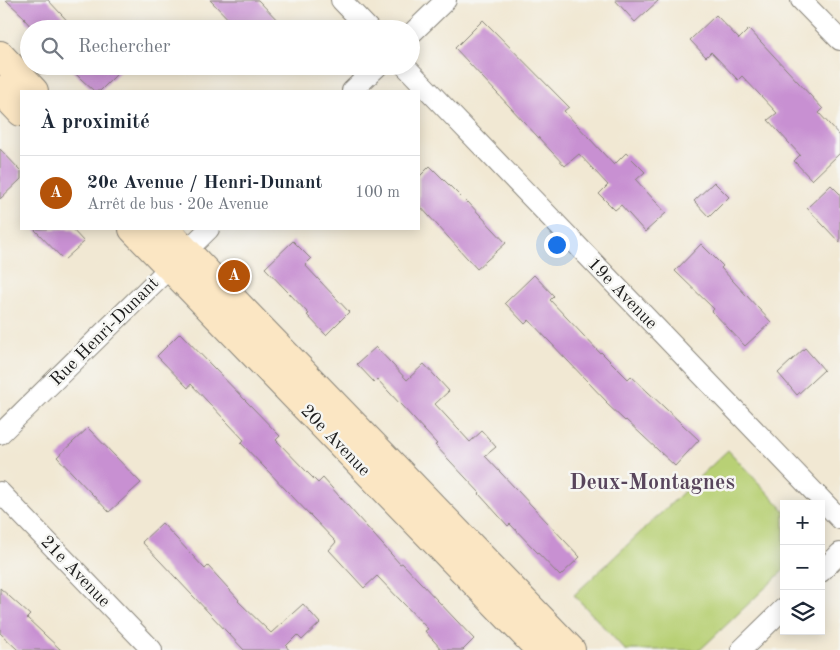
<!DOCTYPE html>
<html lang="fr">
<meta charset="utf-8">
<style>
:root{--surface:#fff;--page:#f6f6f7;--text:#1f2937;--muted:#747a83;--line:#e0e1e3;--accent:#b45309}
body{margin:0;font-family:"Old Standard TT",serif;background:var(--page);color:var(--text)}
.controls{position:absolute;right:15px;bottom:15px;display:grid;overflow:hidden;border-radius:0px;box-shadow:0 2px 12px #0003}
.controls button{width:45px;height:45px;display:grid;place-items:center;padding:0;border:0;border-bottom:1px solid var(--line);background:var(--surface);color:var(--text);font:25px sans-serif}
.you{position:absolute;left:556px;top:244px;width:18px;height:18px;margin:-12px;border:4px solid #fff;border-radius:50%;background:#1a73e8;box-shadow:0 0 0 8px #1a73e833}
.badge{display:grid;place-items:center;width:32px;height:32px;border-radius:50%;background:var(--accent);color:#fff;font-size:16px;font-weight:700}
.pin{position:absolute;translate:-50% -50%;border:2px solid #fff;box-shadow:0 1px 5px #0006}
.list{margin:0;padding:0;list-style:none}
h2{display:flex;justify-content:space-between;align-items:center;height:65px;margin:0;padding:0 20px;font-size:21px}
h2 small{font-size:16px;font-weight:400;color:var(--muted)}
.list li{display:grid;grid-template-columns:32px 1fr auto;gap:15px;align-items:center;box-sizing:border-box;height:75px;padding:0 20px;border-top:1px solid var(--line)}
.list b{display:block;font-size:19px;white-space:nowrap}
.list p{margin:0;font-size:16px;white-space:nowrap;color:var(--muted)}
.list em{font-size:16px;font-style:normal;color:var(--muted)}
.icon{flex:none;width:28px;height:28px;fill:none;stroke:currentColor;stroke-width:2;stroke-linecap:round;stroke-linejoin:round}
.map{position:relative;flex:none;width:840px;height:650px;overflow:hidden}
.search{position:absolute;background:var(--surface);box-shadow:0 2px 12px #0003;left:20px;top:20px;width:400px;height:55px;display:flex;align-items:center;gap:12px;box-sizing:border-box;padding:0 18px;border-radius:28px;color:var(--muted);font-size:19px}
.panel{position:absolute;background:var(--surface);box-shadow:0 2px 12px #0003;left:20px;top:90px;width:400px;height:140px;border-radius:0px}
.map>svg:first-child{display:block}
.green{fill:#b8d075;stroke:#6a7648}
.building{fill:#c890d2}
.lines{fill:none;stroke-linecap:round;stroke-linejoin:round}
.street-casing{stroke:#868278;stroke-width:22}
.secondary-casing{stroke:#868278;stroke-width:30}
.street{stroke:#fff;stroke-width:20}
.secondary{stroke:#fbe6c3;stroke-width:28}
.labels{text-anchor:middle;stroke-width:5;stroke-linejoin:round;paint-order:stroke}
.street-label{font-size:18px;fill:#1c1c1c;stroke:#f6f6f2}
.district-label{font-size:22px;font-weight:bold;fill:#58455c;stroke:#f6f6f2}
</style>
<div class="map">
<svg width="840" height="650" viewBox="0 0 840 650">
<rect width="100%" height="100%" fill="#f6f6f2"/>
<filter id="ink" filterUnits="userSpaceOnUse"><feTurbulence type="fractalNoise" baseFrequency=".02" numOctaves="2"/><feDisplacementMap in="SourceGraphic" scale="10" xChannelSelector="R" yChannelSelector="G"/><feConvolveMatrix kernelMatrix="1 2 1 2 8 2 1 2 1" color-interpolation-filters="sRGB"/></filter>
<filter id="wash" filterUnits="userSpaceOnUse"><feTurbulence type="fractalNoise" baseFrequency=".0096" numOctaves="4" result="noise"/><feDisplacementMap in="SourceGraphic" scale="20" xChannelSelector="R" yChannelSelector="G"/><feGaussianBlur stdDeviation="1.12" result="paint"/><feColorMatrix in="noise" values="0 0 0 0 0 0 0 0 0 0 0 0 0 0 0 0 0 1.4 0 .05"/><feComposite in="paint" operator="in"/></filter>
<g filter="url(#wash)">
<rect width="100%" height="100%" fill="#f1e8d3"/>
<path class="green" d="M 728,450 L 784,510 L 784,570 L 700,650 L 625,650 L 574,595 Z"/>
<g id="blocks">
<path class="building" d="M 6,0 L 48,0 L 75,29 L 33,29 L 24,19 L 25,18 Z
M 210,0 L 258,0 L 286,29 L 238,29 Z
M 615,0 L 659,0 L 635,22 Z
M 716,15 L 739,39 L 749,29 L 823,109 L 819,113 L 840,136 L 840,153 L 812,180 L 794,161 L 800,155 L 768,120 L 777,113 L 742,76 L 738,80 L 711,52 L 706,57 L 690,40 Z
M 483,20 L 569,107 L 564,111 L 614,165 L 626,153 L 645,172 L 636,180 L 666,213 L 645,232 L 621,205 L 615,210 L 599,194 L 608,185 L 579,154 L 565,166 L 455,48 Z
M 67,66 L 125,66 L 100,91 L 94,91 Z
M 0,149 L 21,171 L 21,179 L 0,199 Z
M 430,166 L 467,203 L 468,202 L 506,243 L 477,269 L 419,205 L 419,177 Z
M 714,182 L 729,197 L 709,217 L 694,201 Z
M 831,185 L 840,194 L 840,243 L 807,208 Z
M 34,229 L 72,229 L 84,242 L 64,260 Z
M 293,241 L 311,259 L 305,265 L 349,312 L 326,335 L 307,315 L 309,314 L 265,268 Z
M 701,244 L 723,266 L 721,268 L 771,322 L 745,346 L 712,311 L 714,309 L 675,271 Z
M 534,275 L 554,296 L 550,300 L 600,353 L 601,352 L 628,379 L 631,376 L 699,440 L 675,466 L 626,420 L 625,421 L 606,403 L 607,402 L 529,320 L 525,324 L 505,303 Z
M 180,333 L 280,436 L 276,440 L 307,472 L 318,483 L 323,478 L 400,564 L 402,563 L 474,639 L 463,650 L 442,650 L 425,631 L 428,629 L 377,576 L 364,588 L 329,550 L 336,542 L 241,443 L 244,440 L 191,384 L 188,388 L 157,356 Z
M 376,347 L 407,380 L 424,364 L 449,391 L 435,404 L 470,442 L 482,431 L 496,447 L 485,456 L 580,557 L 560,576 L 510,524 L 508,526 L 479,494 L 480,493 L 435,445 L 437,444 L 377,379 L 374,382 L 357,364 Z
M 805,348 L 824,370 L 797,395 L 778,373 Z
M 88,428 L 141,483 L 109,512 L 57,457 Z
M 162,523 L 205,569 L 208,566 L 239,600 L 238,601 L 271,633 L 303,604 L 320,623 L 302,640 L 297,635 L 286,646 L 289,650 L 244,650 L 142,542 Z
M 0,588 L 30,615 L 27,618 L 61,650 L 18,650 L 0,633 Z"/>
</g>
</g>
<g filter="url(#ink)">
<use href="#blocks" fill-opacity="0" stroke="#868278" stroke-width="1"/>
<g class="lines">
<g class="street-casing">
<path id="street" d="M 341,0 L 369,29
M 801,0 L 840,40
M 411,34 L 446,0
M 405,66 L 840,519
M 352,91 L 378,66
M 0,434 L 209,229
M 0,492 L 152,650
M 821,572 L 840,553
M 741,650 L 784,608"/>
</g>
<g class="secondary-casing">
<path id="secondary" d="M 0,55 L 34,91
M 0,90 L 21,112
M 133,229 L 540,650
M 165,229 L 571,650"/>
</g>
<use href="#street" class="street"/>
<use href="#secondary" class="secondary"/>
</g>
</g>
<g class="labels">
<g class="street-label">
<text transform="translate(623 293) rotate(46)" y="6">19e Avenue</text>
<text transform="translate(104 331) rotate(-45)" y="6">Rue Henri-Dunant</text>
<text transform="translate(336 440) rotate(46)" y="6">20e Avenue</text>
<text transform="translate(76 571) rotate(46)" y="6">21e Avenue</text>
</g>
<g class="district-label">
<text x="652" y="489">Deux-Montagnes</text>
</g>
</g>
</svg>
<div class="controls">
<button>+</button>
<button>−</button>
<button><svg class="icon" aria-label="layers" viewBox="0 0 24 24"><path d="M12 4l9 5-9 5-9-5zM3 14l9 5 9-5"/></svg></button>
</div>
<div class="you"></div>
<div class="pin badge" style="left:234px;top:276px">A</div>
<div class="search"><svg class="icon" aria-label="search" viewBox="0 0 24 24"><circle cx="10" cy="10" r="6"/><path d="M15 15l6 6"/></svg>Rechercher</div>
<section class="panel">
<h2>À proximité<small></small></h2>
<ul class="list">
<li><span class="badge">A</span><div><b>20e Avenue / Henri-Dunant</b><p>Arrêt de bus · 20e Avenue</p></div><em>100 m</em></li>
</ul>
</section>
</div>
